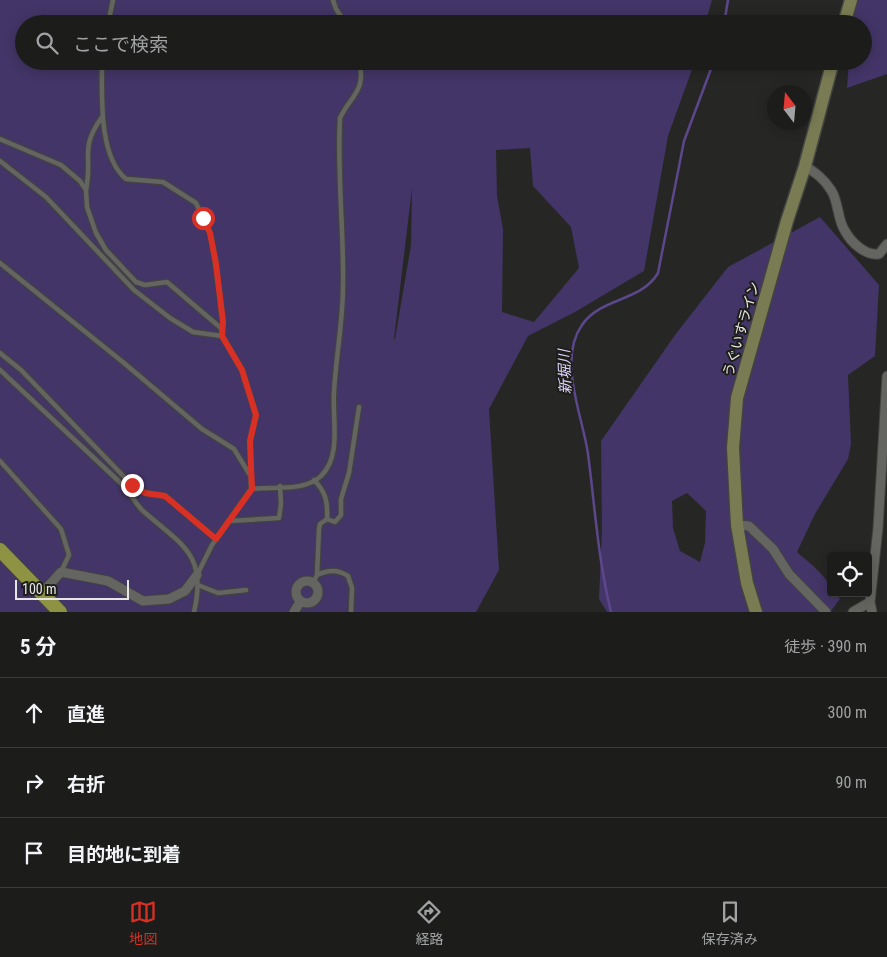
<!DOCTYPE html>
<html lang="ja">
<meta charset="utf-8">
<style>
:root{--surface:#1c1d1b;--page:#252624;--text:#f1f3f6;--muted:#a0a2a3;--line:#3a3b3a;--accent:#d93025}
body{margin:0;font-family:"Roboto Condensed","Noto Sans JP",sans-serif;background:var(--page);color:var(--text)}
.controls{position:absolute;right:15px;bottom:15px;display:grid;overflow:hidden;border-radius:5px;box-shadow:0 2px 12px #0003}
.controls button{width:45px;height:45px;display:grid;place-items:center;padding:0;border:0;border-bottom:1px solid var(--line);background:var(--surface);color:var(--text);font:25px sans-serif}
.compass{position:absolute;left:767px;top:85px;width:45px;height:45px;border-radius:50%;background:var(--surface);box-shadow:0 2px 12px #0003;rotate:344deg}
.scale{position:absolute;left:15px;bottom:12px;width:114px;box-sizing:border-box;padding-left:5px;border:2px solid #e6e6e4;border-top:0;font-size:14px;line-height:18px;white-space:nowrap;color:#e6e6e4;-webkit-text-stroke:4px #1d1d1a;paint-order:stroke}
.stop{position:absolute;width:15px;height:15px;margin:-11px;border:4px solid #d93025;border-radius:50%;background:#fff}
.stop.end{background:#d93025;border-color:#fff;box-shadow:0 1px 5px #0008}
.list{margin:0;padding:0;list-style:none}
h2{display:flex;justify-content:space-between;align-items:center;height:65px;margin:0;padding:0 20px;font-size:21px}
h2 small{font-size:16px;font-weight:400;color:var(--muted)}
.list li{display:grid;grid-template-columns:32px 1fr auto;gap:15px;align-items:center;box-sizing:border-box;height:70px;padding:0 20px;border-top:1px solid var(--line)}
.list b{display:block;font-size:19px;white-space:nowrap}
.list em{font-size:16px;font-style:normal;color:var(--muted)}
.icon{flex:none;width:28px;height:28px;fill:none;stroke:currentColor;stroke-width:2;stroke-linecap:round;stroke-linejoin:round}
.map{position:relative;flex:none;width:887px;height:612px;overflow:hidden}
.search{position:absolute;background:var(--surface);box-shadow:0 2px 12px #0003;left:15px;right:15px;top:15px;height:55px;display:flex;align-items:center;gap:12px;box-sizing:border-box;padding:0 18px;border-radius:28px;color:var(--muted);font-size:19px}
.sheet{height:275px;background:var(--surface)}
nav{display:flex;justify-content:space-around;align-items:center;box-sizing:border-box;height:70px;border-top:1px solid var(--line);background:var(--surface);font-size:14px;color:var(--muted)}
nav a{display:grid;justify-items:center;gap:2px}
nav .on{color:var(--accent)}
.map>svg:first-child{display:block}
.green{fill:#433567;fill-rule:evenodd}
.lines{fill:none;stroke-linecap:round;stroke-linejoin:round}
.stream{stroke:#5c478d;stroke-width:2.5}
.lane-casing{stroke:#434341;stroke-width:7}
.street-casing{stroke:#434341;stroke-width:11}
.secondary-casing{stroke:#434341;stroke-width:15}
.primary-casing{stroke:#434341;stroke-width:16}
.lane{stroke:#646461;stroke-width:4.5}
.street{stroke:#646461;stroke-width:9}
.secondary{stroke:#797c53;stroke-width:12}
.primary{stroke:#8e9344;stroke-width:14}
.route{stroke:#d93025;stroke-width:6}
.labels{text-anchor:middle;stroke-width:4;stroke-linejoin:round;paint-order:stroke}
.street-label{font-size:14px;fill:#e6e6e4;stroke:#1d1d1a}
.water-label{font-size:15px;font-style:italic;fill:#dcd3fd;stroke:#1d1d1a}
</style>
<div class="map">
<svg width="887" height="612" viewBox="0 0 887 612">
<rect width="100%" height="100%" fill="#262724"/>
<path class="green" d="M 0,0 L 712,0 L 705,24 L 24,24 L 24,61 L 695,61 L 668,136 L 644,271 L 575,312 L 528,336 L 489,409 L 499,570 L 476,612 L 68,612 L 53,601 L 59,612 L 0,612 ZM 530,148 L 533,186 L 571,227 L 579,268 L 534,322 L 502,312 L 503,229 L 497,196 L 496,150 ZM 412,188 L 411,245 L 395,339 L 394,339 Z
M 853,0 L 887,0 L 887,74 L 847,88 L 849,61 L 863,61 L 863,24 L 851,24 Z
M 820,217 L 879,285 L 875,356 L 848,375 L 851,444 L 848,459 L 815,514 L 797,552 C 808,562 831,578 831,593 L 835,593 L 840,599 L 830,612 L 607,612 L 599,599 L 602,530 L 601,441 L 675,335 L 728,267 ZM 687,493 L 706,511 L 705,543 L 700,562 L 680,551 L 673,528 L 672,501 Z"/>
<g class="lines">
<path class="stream" d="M 724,24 L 728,0
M 611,612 C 598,560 595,507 588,454 C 583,417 557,360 582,325 C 601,297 641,302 658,273 L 684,141 L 714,61"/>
<g class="lane-casing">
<path id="lane" d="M 333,0 L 336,9 L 346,24
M 108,24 L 113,0
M 102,61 C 102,94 98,156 126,179 L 163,182 L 196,203 L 210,233 L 214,252 L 223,322 L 222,329
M 0,139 L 61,165 L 80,181 L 86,190 L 87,207 L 96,233 L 106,250 L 136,282 L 145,285 L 167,282 L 222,329 L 222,336 L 242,370 L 256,415 L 250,441 L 251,489 L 212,545 L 197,575
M 0,161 L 46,197 L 134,290 L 170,318 L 193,332 L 222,336
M 86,190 C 93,156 79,149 102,117
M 0,263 L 124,363 L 202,429 L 234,449 L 250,475
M 0,353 L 21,370 L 132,485 L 145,493 L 165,496 L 216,539
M 0,370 L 126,488 C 131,495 136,504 142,510 C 180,544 208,553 194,612
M 0,461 L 61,529 L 69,555 L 61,572
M 314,480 C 326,492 328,503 327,519 L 320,524 L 319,529 L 317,575
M 251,489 C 273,486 305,492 321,476 C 342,456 332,418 334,392 C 336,356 343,321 343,286 C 344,230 337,175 340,118 C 350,96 367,91 359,61
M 327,519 L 335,522 L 341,515 L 341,499 L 349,473 L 359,407
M 229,521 L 279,518 L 281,504 L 280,486
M 313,583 L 317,575 C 328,570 337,569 348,576 L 352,588 L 351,612
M 198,585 L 218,593 L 246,590"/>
</g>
<g class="street-casing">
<path id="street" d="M 805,166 C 816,173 824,179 831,190 C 839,202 837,219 845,231 C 851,242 865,256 879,254 L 887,244
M 737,525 L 749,526 L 773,549 L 789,574 L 826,612
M296 592a11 11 0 1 1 22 0a11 11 0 1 1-22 0Z
M 42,593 L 61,572 L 108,581 L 143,601 L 169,599 L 185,591 L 197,575
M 294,612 L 300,602
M 853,612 L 870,602
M 872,612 L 870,602 L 878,528 L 887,376"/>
</g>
<g class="secondary-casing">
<path id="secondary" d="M 844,24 L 851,0
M 756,612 L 747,583 L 737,525 L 733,448 L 737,398 L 787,221 L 805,166 L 833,61"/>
</g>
<g class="primary-casing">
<path id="primary" d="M 0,550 L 60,612"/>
</g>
<use href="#lane" class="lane"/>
<use href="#street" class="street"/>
<use href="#secondary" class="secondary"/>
<use href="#primary" class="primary"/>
</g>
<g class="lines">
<path class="route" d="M 132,485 L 145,493 L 165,496 L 216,539 L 252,489 L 250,441 L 256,415 L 242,370 L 222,336 L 223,322 L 216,264 L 210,233 L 203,218"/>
</g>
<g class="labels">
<g class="street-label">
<text transform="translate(741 329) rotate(-74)" y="5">うぐいすライン</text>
</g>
<g class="water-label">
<text transform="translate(565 372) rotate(-92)" y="5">新堀川</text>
</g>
</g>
</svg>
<div class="controls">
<button><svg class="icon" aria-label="locate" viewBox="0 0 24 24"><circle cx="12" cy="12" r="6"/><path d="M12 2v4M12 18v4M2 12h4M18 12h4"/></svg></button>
</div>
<svg class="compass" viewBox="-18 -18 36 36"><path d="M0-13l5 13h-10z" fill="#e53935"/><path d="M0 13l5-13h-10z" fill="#a0a2a3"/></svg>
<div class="scale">100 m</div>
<div class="stop" style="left:203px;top:218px"></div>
<div class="stop end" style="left:132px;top:485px"></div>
<div class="search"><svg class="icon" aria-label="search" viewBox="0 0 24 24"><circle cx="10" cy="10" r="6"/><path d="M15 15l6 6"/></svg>ここで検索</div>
</div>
<section class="sheet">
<h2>5 分<small>徒歩 · 390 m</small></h2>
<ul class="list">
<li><svg class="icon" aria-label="ahead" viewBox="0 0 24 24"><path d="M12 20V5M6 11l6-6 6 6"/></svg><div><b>直進</b></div><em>300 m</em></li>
<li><svg class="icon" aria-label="right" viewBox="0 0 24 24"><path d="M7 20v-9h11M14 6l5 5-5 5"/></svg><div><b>右折</b></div><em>90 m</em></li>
<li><svg class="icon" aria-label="arrive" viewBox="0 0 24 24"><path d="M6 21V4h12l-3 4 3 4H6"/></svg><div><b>目的地に到着</b></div></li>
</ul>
</section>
<nav>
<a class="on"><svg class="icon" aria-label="map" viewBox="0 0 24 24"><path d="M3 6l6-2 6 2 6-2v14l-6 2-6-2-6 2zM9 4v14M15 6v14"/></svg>地図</a>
<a><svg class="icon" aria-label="directions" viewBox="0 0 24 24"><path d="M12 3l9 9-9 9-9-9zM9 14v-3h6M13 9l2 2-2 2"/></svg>経路</a>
<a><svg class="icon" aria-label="saved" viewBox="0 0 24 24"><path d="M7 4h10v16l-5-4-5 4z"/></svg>保存済み</a>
</nav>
